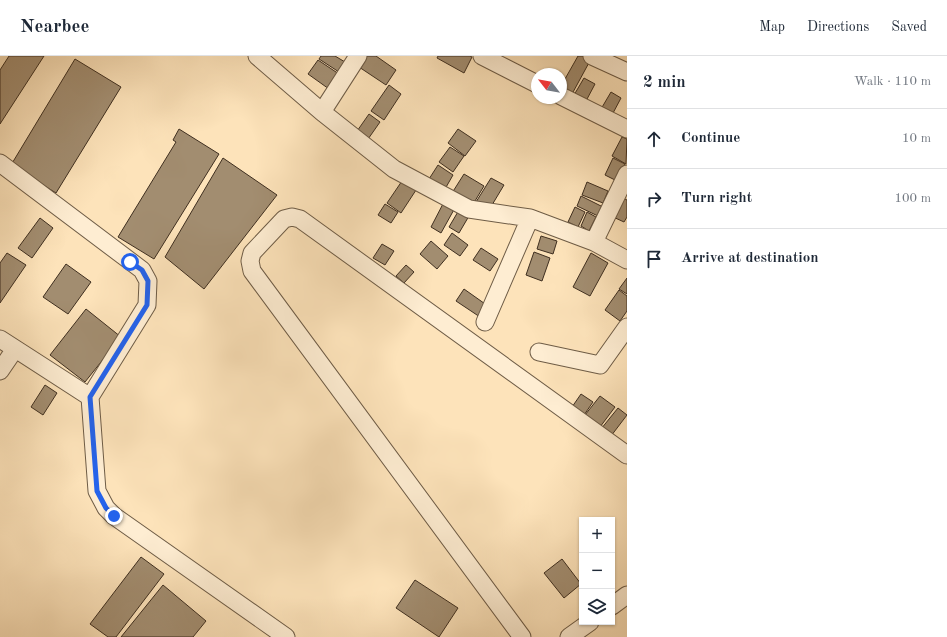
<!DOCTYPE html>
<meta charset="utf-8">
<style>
:root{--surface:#fff;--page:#f6f6f7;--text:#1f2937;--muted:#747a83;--line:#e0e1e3}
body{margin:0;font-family:"Old Standard TT",serif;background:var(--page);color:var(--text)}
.controls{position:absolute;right:12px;bottom:12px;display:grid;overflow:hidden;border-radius:0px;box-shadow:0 1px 3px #0004}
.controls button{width:36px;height:36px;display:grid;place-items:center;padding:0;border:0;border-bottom:1px solid var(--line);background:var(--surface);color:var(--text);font:20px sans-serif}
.compass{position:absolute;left:531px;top:12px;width:36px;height:36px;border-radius:50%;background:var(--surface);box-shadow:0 1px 3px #0004;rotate:301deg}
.stop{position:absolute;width:12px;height:12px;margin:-9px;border:3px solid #2563eb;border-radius:50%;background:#fff}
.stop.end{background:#2563eb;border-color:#fff;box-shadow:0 1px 4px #0008}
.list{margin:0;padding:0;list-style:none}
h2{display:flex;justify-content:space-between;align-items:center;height:52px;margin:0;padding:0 16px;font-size:17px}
h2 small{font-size:13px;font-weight:400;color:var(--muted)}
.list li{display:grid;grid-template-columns:26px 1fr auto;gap:12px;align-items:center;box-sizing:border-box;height:60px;padding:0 16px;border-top:1px solid var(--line)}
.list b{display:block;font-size:15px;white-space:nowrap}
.list em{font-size:13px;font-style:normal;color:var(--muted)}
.icon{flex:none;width:22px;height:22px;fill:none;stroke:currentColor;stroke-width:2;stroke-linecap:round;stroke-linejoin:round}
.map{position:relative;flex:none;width:627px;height:581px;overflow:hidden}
header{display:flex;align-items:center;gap:24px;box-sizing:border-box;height:56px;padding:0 20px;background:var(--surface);border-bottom:1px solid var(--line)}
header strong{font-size:19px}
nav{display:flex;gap:22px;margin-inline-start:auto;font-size:14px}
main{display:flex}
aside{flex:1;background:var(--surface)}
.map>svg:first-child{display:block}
.building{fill:#a28d70;stroke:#3f2f20}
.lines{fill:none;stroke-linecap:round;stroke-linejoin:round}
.minor-casing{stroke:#6e5c46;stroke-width:19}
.minor{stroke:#feedd2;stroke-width:17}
.route{stroke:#2563eb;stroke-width:5}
</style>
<header>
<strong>Nearbee</strong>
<nav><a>Map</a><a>Directions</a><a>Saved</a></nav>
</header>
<main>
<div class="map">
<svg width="627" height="581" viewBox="0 0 627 581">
<rect width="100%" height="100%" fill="#fde3ba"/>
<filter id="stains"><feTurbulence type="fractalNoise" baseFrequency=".005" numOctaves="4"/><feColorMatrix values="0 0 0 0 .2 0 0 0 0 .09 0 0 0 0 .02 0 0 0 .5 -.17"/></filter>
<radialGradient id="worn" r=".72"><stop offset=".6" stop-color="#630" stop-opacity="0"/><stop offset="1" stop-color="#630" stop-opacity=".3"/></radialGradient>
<path class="building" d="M 9,0 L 44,0 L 0,68 L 0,14 Z
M 321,0 L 335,0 L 345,6 L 339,16 L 319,3 Z
M 366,0 L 376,0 L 396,14 L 386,29 L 359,11 Z
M 438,0 L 470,0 L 472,1 L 464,17 L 437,2 Z
M 578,0 L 586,0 L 591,3 L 572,38 L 561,32 L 561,30 Z
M 75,3 L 121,31 L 56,137 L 11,109 Z
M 318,4 L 339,18 L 329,33 L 308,18 Z
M 584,22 L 595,28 L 586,45 L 574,39 Z
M 389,29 L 401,38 L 384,64 L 371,55 Z
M 611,36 L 621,42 L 612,59 L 601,53 Z
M 369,58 L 380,66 L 366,86 L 355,78 Z
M 179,73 L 219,98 L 154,203 L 118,181 L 176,86 L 173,84 Z
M 458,73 L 476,85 L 465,100 L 448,87 Z
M 622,81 L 627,83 L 626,108 L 612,100 Z
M 450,91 L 464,100 L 453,116 L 439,106 Z
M 223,102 L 277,139 L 204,233 L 165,201 Z
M 613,102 L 625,108 L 617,125 L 605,119 Z
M 438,109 L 453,119 L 445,133 L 429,123 Z
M 464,118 L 484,130 L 472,150 L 452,137 Z
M 404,122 L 418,131 L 401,157 L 387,147 Z
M 491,122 L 504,129 L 489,154 L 476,146 Z
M 587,126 L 608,135 L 603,147 L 582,139 Z
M 581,140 L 603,151 L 598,160 L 577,150 Z
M 621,141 L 627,144 L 627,161 L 624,166 L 611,160 Z
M 445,144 L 456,150 L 441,177 L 431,171 Z
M 385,148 L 398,156 L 391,167 L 378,159 Z
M 575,151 L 585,156 L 578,171 L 568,166 Z
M 459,154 L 469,160 L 459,177 L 449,171 Z
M 587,156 L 596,161 L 589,175 L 581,170 Z
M 40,162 L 53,172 L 32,202 L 18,192 Z
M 452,177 L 468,189 L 460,200 L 444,189 Z
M 541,180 L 557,185 L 553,198 L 537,193 Z
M 431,185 L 448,200 L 437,213 L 420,198 Z
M 382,188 L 394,195 L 385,209 L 373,202 Z
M 481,192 L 498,203 L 490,215 L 473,204 Z
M 534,196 L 550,202 L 542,225 L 526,219 Z
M 7,197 L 26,209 L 0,247 L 0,207 Z
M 591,197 L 608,207 L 590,240 L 573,231 Z
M 66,208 L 91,226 L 68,258 L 43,241 Z
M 406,209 L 414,216 L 404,227 L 396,220 Z
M 627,222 L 627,238 L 619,233 Z
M 464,233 L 488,250 L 480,261 L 456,245 Z
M 619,234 L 627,240 L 627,255 L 620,265 L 605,254 Z
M 86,253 L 121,281 L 85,326 L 50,299 Z
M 45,329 L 57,337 L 43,359 L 31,351 Z
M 581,338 L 593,346 L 584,359 L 572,351 Z
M 600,340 L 615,351 L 600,371 L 585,359 Z
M 618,352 L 627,359 L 611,380 L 601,373 Z
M 141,501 L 164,518 L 116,581 L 108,581 L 90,568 Z
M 562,503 L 581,528 L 564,542 L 544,517 Z
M 415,524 L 458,552 L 439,581 L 396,552 Z
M 163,529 L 206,565 L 193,581 L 121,581 Z"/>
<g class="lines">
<g class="minor-casing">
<path id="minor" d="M 257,0 L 322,56 L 394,113 L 469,153 L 530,162 L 594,186 L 627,204
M 482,0 L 537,28
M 592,0 L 627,16
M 561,40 L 627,73
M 322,56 L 358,0
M 0,107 L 142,214 L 148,225 L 147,249 L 90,341
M 594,186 L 627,118
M 485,266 L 530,162
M 0,283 L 90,341 L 97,435 L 106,452 L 114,460 L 286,581
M 539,296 L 600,309 L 627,271
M 0,315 L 15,293
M 612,550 L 627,539
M 522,581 L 252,215 L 250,205 L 252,197 L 284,163 L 292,161 L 300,163 L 627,399
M 569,581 L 590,566"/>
</g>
<use href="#minor" class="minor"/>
</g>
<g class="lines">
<path class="route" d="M 114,460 L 106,452 L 97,435 L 90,341 L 147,249 L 148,225 L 142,214 L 130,206"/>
</g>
<rect width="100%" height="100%" filter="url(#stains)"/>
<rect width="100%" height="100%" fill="url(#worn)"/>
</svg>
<div class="controls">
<button>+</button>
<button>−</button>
<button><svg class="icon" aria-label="layers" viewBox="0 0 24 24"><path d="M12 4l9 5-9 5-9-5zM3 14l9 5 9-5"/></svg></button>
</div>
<svg class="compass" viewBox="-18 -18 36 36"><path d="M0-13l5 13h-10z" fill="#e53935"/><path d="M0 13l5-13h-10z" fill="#747a83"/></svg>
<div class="stop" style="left:130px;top:206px"></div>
<div class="stop end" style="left:114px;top:460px"></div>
</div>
<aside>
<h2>2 min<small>Walk · 110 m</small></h2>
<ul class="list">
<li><svg class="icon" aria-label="ahead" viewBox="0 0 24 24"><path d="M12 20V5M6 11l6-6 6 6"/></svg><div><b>Continue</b></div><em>10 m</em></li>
<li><svg class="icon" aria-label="right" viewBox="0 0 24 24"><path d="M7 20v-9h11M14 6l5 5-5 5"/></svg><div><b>Turn right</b></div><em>100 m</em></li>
<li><svg class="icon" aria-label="arrive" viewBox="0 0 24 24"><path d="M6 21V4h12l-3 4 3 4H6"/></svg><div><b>Arrive at destination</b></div></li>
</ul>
</aside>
</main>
